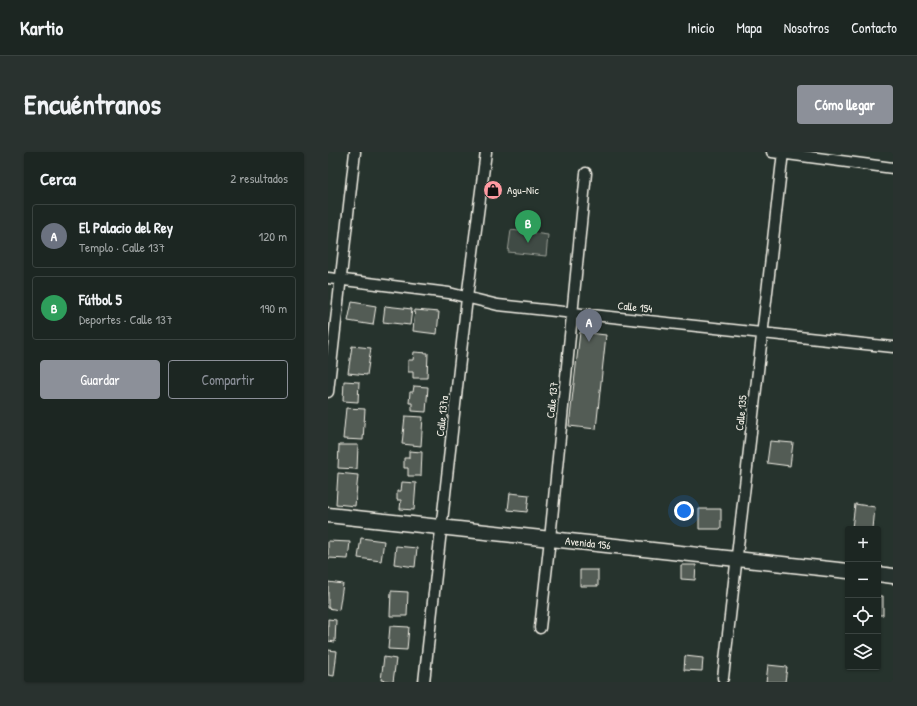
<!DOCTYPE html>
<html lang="es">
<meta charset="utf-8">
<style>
:root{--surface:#1c2622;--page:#29322f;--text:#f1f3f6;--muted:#a0a5a5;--line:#3a4340;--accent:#8c9099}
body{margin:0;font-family:"Patrick Hand",sans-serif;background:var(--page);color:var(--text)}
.controls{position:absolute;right:12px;bottom:12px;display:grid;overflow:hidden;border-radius:4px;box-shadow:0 1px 3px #0004}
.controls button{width:36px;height:36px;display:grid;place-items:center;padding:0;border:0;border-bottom:1px solid var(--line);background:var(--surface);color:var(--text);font:20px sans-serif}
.you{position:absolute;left:356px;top:359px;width:14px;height:14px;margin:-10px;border:3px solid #fff;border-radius:50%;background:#1a73e8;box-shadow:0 0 0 6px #1a73e833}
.badge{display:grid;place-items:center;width:26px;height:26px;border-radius:50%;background:var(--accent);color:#fff;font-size:13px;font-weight:700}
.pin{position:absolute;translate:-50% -33px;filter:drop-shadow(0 1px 2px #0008)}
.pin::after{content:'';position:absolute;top:21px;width:14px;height:12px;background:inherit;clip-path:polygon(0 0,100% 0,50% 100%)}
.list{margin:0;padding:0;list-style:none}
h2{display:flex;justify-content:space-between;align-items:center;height:52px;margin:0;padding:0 16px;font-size:17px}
h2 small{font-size:13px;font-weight:400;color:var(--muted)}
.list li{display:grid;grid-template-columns:26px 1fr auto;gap:12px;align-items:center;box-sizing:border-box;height:64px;margin:0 8px 8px;padding:0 8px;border:1px solid var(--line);border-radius:4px}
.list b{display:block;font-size:15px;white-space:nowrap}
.list p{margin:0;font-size:13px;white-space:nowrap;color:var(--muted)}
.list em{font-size:13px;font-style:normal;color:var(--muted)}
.actions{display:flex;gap:8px;padding:12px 16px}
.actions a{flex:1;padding:9px 0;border:1px solid var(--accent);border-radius:4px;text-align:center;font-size:14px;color:var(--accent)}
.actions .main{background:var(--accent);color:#fff}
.icon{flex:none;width:22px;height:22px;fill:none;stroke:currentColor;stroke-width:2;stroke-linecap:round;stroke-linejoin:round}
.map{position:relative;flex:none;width:565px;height:530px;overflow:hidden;border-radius:4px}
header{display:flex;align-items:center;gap:24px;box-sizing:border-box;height:56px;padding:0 20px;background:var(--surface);border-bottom:1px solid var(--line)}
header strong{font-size:19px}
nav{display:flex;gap:22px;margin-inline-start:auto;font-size:14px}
.intro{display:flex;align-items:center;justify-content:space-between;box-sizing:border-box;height:96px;padding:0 24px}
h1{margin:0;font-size:28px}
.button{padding:10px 18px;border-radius:4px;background:var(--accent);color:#fff;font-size:14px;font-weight:700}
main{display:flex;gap:24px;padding:0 24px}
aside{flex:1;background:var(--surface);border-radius:4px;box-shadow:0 1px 3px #0004}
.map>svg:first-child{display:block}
.green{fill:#414b45;stroke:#9a9e96}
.building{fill:#525c55;stroke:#f4f1e8}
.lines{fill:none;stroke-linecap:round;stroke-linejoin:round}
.minor-casing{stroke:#f4f1e8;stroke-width:13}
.secondary-casing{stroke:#f4f1e8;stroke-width:17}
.minor{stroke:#26332d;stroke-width:10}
.secondary{stroke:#26332d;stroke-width:14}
.labels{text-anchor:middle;stroke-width:4;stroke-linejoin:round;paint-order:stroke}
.poi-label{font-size:11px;fill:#f4f1e8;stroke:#26332d;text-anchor:start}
.street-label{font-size:11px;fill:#f4f1e8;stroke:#26332d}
</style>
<header>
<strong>Kartio</strong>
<nav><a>Inicio</a><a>Mapa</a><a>Nosotros</a><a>Contacto</a></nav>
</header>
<div class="intro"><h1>Encuéntranos</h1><a class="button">Cómo llegar</a></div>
<main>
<aside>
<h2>Cerca<small>2 resultados</small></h2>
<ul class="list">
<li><span class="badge" style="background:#6b7280">A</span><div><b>El Palacio del Rey</b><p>Templo · Calle 137</p></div><em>120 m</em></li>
<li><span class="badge" style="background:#2e9e5b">B</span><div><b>Fútbol 5</b><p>Deportes · Calle 137</p></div><em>190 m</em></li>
</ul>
<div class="actions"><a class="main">Guardar</a><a>Compartir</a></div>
</aside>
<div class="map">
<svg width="565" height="530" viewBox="0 0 565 530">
<rect width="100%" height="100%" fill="#26332d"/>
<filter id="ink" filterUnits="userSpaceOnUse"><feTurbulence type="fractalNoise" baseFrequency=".025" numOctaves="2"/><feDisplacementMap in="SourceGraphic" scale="8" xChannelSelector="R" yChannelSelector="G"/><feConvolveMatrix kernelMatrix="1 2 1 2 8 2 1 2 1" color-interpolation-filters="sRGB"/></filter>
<g filter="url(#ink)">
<path class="green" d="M 183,78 L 220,83 L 218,104 L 180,100 Z"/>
<path class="building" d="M 24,150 L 48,154 L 45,173 L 20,169 Z
M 57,154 L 84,157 L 82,173 L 55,170 Z
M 87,158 L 111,160 L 109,182 L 85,179 Z
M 252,180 L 278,183 L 268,277 L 241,274 Z
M 24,194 L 43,196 L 39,223 L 20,221 Z
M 86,200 L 100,201 L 99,226 L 85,226 L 85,220 L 80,220 L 80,208 L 85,208 Z
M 16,229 L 31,230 L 30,250 L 15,249 Z
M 86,234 L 100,235 L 98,260 L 84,259 L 84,251 L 81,251 L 82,240 L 85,240 Z
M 18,256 L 37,257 L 35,288 L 15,287 Z
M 77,264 L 95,265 L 93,294 L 74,292 Z
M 442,289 L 465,291 L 462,314 L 439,311 Z
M 11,293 L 30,293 L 29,317 L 10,316 Z
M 81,299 L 94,300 L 93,324 L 80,324 L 80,316 L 76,316 L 76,306 L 81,306 Z
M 10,321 L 30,323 L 27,354 L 8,352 Z
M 74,330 L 88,331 L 86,358 L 72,357 L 73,348 L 69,348 L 69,339 L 73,339 Z
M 182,341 L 201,343 L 199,360 L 180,358 Z
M 527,352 L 547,355 L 545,377 L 524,376 Z
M 371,357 L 393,357 L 393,377 L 371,377 Z
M 33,386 L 56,389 L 53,409 L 30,406 Z
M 0,389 L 22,390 L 20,407 L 0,406 Z
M 68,394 L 89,396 L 87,415 L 66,412 Z
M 353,413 L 368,413 L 367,428 L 353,427 Z
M 252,418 L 270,418 L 270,434 L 252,434 Z
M 0,430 L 15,432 L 11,458 L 0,456 Z
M 63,439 L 80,440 L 79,464 L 62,464 Z
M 550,444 L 555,444 L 555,463 L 550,463 Z
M 0,467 L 8,468 L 7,490 L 0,489 Z
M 62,474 L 81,475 L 79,498 L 60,497 Z
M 0,498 L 9,499 L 6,524 L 0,523 Z
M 357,504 L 375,506 L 374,519 L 356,518 Z
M 56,505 L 68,507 L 65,530 L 53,528 Z
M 440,513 L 459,515 L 457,530 L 438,530 Z"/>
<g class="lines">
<g class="minor-casing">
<path id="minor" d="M 444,0 L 565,16
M 0,126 L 121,141 L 170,153 L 565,195
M 0,240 L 27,0
M 212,476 L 222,387 L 258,21
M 395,526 L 455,0
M 96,530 L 139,146 L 158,0"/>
</g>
<g class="secondary-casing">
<path id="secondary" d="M 0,363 L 520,419
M 550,422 L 565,424"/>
</g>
<use href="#minor" class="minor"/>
<use href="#secondary" class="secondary"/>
</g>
</g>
<defs>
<g id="shop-disc" transform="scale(1)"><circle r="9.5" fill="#ff9aa2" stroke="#26332d"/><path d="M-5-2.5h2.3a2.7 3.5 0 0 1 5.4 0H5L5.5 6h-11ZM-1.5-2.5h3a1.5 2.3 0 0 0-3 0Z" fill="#111"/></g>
</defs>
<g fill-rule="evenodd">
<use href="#shop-disc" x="165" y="38"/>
</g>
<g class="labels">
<g class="poi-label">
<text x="179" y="42">Agu-Nic</text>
</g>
<g class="street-label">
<text transform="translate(307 155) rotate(6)" y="4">Calle 154</text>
<text transform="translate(224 248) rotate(-84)" y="4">Calle 137</text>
<text transform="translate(413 261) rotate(-84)" y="4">Calle 135</text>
<text transform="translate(114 264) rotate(-84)" y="4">Calle 137a</text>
<text transform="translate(260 391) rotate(6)" y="4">Avenida 156</text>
</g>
</g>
</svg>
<div class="controls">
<button>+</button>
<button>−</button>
<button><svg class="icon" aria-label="locate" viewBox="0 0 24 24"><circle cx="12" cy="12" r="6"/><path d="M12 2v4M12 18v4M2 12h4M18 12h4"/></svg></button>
<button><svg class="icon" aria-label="layers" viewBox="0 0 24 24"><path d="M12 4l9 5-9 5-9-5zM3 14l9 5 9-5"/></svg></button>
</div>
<div class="you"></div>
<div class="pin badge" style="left:261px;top:190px;background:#6b7280">A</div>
<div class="pin badge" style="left:200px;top:91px;background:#2e9e5b">B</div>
</div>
</main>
